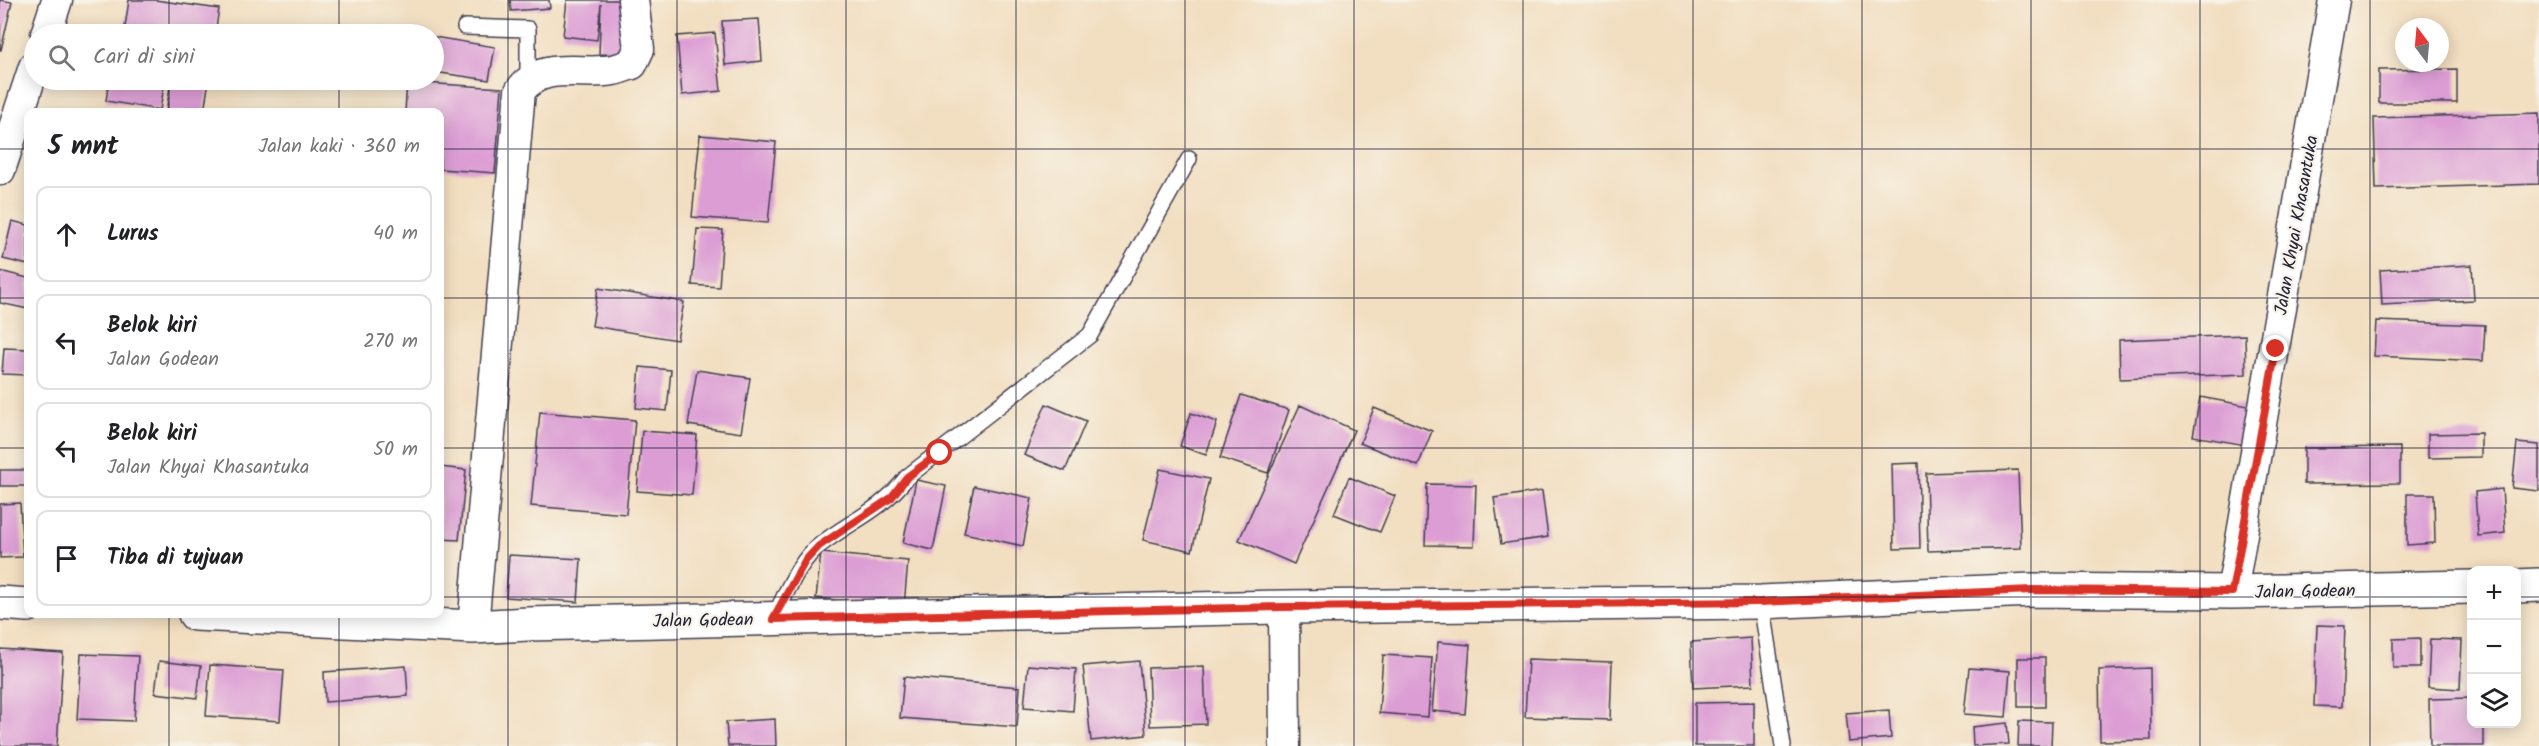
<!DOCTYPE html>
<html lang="id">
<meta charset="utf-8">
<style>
:root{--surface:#fff;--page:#f6f6f6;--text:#202124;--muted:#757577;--line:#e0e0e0}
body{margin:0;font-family:Kalam,sans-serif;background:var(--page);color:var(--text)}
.controls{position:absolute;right:18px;bottom:18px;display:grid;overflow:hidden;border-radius:12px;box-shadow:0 3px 15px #0003}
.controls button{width:54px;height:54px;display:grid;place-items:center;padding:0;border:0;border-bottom:2px solid var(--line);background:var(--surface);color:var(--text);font:30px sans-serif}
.compass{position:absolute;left:2395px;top:18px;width:54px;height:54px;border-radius:50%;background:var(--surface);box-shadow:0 3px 15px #0003;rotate:344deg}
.stop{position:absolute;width:18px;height:18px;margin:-14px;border:4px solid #d93025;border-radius:50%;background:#fff}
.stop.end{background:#d93025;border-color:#fff;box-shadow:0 2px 6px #0008}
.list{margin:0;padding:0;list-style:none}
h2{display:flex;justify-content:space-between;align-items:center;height:78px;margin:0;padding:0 24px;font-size:26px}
h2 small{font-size:20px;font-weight:400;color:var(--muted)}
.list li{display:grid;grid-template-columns:39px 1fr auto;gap:18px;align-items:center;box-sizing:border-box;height:96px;margin:0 12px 12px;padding:0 12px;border:2px solid var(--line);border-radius:12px}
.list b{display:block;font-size:22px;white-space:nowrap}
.list p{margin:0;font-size:20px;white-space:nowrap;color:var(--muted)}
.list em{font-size:20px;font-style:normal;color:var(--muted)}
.icon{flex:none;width:33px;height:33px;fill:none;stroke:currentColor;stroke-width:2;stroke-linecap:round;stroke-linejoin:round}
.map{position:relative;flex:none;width:2539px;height:746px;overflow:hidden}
.search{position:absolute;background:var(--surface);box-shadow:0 3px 15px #0003;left:24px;top:24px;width:420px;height:66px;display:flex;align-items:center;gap:15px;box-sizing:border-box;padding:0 21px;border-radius:33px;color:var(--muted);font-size:22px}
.panel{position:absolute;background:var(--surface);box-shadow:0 3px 15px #0003;left:24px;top:108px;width:420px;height:510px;border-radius:12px}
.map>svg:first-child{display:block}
.building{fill:#dc9dd4}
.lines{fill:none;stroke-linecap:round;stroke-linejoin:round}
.service-casing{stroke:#413e4f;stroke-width:18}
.minor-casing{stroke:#413e4f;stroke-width:33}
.primary-casing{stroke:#413e4f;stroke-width:36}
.service{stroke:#fff;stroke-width:15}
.minor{stroke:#fff;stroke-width:30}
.primary{stroke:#fff;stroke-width:33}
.route{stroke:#d93025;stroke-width:8}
.grid{fill:none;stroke:#22223b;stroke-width:1.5;stroke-opacity:0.55}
.labels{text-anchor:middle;stroke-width:4.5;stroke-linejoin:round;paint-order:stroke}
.street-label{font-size:18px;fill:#22223b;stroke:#f7f3e8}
</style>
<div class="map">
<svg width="2539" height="746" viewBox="0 0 2539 746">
<rect width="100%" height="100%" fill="#f7f3e8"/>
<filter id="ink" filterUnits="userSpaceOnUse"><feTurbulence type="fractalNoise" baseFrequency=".0167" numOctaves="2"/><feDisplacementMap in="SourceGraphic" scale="12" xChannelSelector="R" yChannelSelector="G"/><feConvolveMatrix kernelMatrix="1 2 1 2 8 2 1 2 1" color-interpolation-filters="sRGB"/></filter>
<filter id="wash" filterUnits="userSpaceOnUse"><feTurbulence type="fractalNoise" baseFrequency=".008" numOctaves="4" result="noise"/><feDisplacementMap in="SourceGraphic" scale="24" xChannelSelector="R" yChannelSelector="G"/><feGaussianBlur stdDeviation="1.35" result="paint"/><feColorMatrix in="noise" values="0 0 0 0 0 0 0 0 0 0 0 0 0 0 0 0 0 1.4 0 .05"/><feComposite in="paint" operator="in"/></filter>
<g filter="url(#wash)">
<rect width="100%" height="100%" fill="#f2dec0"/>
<g id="blocks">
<path class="building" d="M 0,0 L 12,2 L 1,50 L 0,50 Z
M 129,0 L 155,0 L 219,9 L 215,34 L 124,34 Z
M 510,0 L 549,0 L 550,8 L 511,11 Z
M 567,0 L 626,0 L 623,55 L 599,54 L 601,4 L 597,40 L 563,36 Z
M 759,19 L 762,61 L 725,65 L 722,21 Z
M 715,33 L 721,91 L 682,95 L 677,36 Z
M 434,37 L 495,47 L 489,80 L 434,72 Z
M 2457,69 L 2457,103 L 2379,103 L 2379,70 Z
M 109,80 L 165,80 L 160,110 L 106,101 Z
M 171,80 L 209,80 L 204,112 L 166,112 Z
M 407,82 L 502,88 L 495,173 L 440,169 L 440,112 L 405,112 Z
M 2539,113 L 2539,184 L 2376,189 L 2374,118 Z
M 700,135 L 776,142 L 768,223 L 692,217 Z
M 12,221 L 28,225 L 28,265 L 3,259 Z
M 697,229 L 723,230 L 719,287 L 692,285 Z
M 2472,265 L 2474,300 L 2382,305 L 2380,270 Z
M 0,271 L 28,278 L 28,309 L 0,303 Z
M 598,288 L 684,302 L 677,340 L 592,326 Z
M 2376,321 L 2485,325 L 2483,361 L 2374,356 Z
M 2245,335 L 2246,374 L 2120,379 L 2119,340 Z
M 4,348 L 28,349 L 28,375 L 2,374 Z
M 640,367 L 671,370 L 667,411 L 636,408 Z
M 697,370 L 750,378 L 741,433 L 688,425 Z
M 1241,395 L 1289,410 L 1268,473 L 1220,458 Z
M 2200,397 L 2254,407 L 2246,445 L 2193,436 Z
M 1046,404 L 1086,421 L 1065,471 L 1024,455 Z
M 1300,405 L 1354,430 L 1294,564 L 1239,540 Z
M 1374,408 L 1432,431 L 1418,466 L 1360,443 Z
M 540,412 L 635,420 L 626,514 L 531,506 Z
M 1191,413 L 1217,422 L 1206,455 L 1180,446 Z
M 642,431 L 697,435 L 692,495 L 637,491 Z
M 2481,433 L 2481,457 L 2428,458 L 2428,434 Z
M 2517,443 L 2539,445 L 2539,491 L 2512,488 Z
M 2400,447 L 2400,483 L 2304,484 L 2304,448 Z
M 1918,463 L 1920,548 L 1894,549 L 1892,464 Z
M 440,467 L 466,470 L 459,540 L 440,539 Z
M 1160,469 L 1209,479 L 1192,551 L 1143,540 Z
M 0,470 L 28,470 L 28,486 L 0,486 Z
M 2018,470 L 2021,548 L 1928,551 L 1926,473 Z
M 1349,477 L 1395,496 L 1380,532 L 1334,514 Z
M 916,480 L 946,486 L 933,550 L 903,543 Z
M 1427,484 L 1476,485 L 1474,546 L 1425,545 Z
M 974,486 L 1032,498 L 1023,546 L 964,533 Z
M 2502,489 L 2505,533 L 2478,536 L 2475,492 Z
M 1542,491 L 1548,537 L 1501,544 L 1494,498 Z
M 2407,494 L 2434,494 L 2435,543 L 2407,545 Z
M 20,503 L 23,557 L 0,558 L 0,504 Z
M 821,553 L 908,561 L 904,606 L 816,598 Z
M 509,555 L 581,559 L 578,602 L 506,597 Z
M 2317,625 L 2345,626 L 2342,707 L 2314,706 Z
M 1751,638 L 1753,685 L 1693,688 L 1691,642 Z
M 2420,638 L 2420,668 L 2393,668 L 2393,639 Z
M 2430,639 L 2462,640 L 2460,689 L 2428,687 Z
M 1438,642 L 1470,645 L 1465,714 L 1432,711 Z
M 0,649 L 63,653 L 57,746 L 0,746 Z
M 81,654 L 138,656 L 134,721 L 77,719 Z
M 1383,655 L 1432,658 L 1428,717 L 1379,713 Z
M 2018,658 L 2045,658 L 2045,707 L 2018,707 Z
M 1528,659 L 1612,662 L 1610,720 L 1525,717 Z
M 159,661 L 201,666 L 197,698 L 155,693 Z
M 1139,661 L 1146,735 L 1091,741 L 1083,666 Z
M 210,665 L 284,670 L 280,721 L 206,716 Z
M 1028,665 L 1076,669 L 1073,711 L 1024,707 Z
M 406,666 L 408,696 L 325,702 L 324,672 Z
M 1204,666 L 1206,724 L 1150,726 L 1148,668 Z
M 1969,668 L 2010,671 L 2006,717 L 1964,714 Z
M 2150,668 L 2151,740 L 2100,741 L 2099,670 Z
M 904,677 L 1020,687 L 1017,727 L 900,718 Z
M 2472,698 L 2472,724 L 2484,724 L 2484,746 L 2430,746 L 2429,699 Z
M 1754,702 L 1754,746 L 1695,746 L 1695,703 Z
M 1889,710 L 1891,738 L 1849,742 L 1846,713 Z
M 775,719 L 776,746 L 728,746 L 726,722 Z
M 2019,721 L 2052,722 L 2051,746 L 2018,746 Z
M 2007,723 L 2009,744 L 1973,746 L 1972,727 Z"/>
</g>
</g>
<g filter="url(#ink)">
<use href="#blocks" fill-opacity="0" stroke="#413e4f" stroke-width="1.5"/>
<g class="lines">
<g class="service-casing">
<path id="service" d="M 465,27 L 528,29 L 528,80
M 1761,602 L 1783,746
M 773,619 C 786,595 798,561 820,545 C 852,520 881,511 907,477 L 1090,335 L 1189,159"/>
</g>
<g class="minor-casing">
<path id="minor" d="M 46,34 L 57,0
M 0,170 L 34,67
M 2232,592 L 2334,0
M 1284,607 L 1285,746
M 473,627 L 520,91 C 542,60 582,76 613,70 C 619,69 626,66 632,64 L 639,49 L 633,0"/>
</g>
<g class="primary-casing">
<path id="primary" d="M 2516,586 L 2539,585
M 0,603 L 28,605
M 195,614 L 473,627 L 528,624 L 1284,607 L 1761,602 L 2032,590 L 2232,592 L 2472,587"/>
</g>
<use href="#service" class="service"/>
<use href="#minor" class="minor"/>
<use href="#primary" class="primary"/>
</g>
</g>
<g class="lines" filter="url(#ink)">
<path class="route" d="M 940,453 L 907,477 L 891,498 L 819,546 L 805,561 L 773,619 L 1284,607 L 1761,602 L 2032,590 L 2232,592 L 2276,349"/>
</g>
<path class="grid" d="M 169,0 L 169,34M 339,0 L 339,34M 508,0 L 508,746M 677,0 L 677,746M 846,0 L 846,746M 1016,0 L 1016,746M 1185,0 L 1185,746M 1354,0 L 1354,746M 1523,0 L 1523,746M 1693,0 L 1693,746M 1862,0 L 1862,746M 2031,0 L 2031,746M 2200,0 L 2200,746M 2370,0 L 2370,746M 169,80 L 169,112M 339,80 L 339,112M 0,149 L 28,149M 440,149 L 2539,149M 0,298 L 28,298M 440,298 L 2539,298M 0,448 L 28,448M 440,448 L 2539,448M 0,597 L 28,597M 440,597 L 2472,597M 2516,597 L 2539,597M 169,614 L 169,746M 339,614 L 339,746"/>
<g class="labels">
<g class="street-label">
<text transform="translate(2296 225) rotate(-80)" y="6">Jalan Khyai Khasantuka</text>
<text transform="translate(2305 591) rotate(-1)" y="6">Jalan Godean</text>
<text transform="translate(703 620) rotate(-1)" y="6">Jalan Godean</text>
</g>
</g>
</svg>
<div class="controls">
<button>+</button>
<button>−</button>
<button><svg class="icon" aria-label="layers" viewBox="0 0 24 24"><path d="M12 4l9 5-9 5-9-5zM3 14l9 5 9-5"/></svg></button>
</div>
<svg class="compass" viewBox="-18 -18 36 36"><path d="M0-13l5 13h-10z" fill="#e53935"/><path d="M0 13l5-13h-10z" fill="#757577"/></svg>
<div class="stop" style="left:940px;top:453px"></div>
<div class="stop end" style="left:2276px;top:349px"></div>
<div class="search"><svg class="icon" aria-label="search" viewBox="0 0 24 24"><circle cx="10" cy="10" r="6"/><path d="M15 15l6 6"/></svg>Cari di sini</div>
<section class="panel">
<h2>5 mnt<small>Jalan kaki · 360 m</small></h2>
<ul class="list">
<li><svg class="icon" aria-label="ahead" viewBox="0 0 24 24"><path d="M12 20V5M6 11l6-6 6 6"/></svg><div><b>Lurus</b></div><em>40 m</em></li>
<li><svg class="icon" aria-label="left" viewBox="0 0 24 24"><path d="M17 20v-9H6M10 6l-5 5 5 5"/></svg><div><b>Belok kiri</b><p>Jalan Godean</p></div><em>270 m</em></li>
<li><svg class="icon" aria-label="left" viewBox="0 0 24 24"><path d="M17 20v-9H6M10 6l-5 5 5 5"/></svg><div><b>Belok kiri</b><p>Jalan Khyai Khasantuka</p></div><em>50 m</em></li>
<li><svg class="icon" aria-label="arrive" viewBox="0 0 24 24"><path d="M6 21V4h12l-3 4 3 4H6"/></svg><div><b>Tiba di tujuan</b></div></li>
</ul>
</section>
</div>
